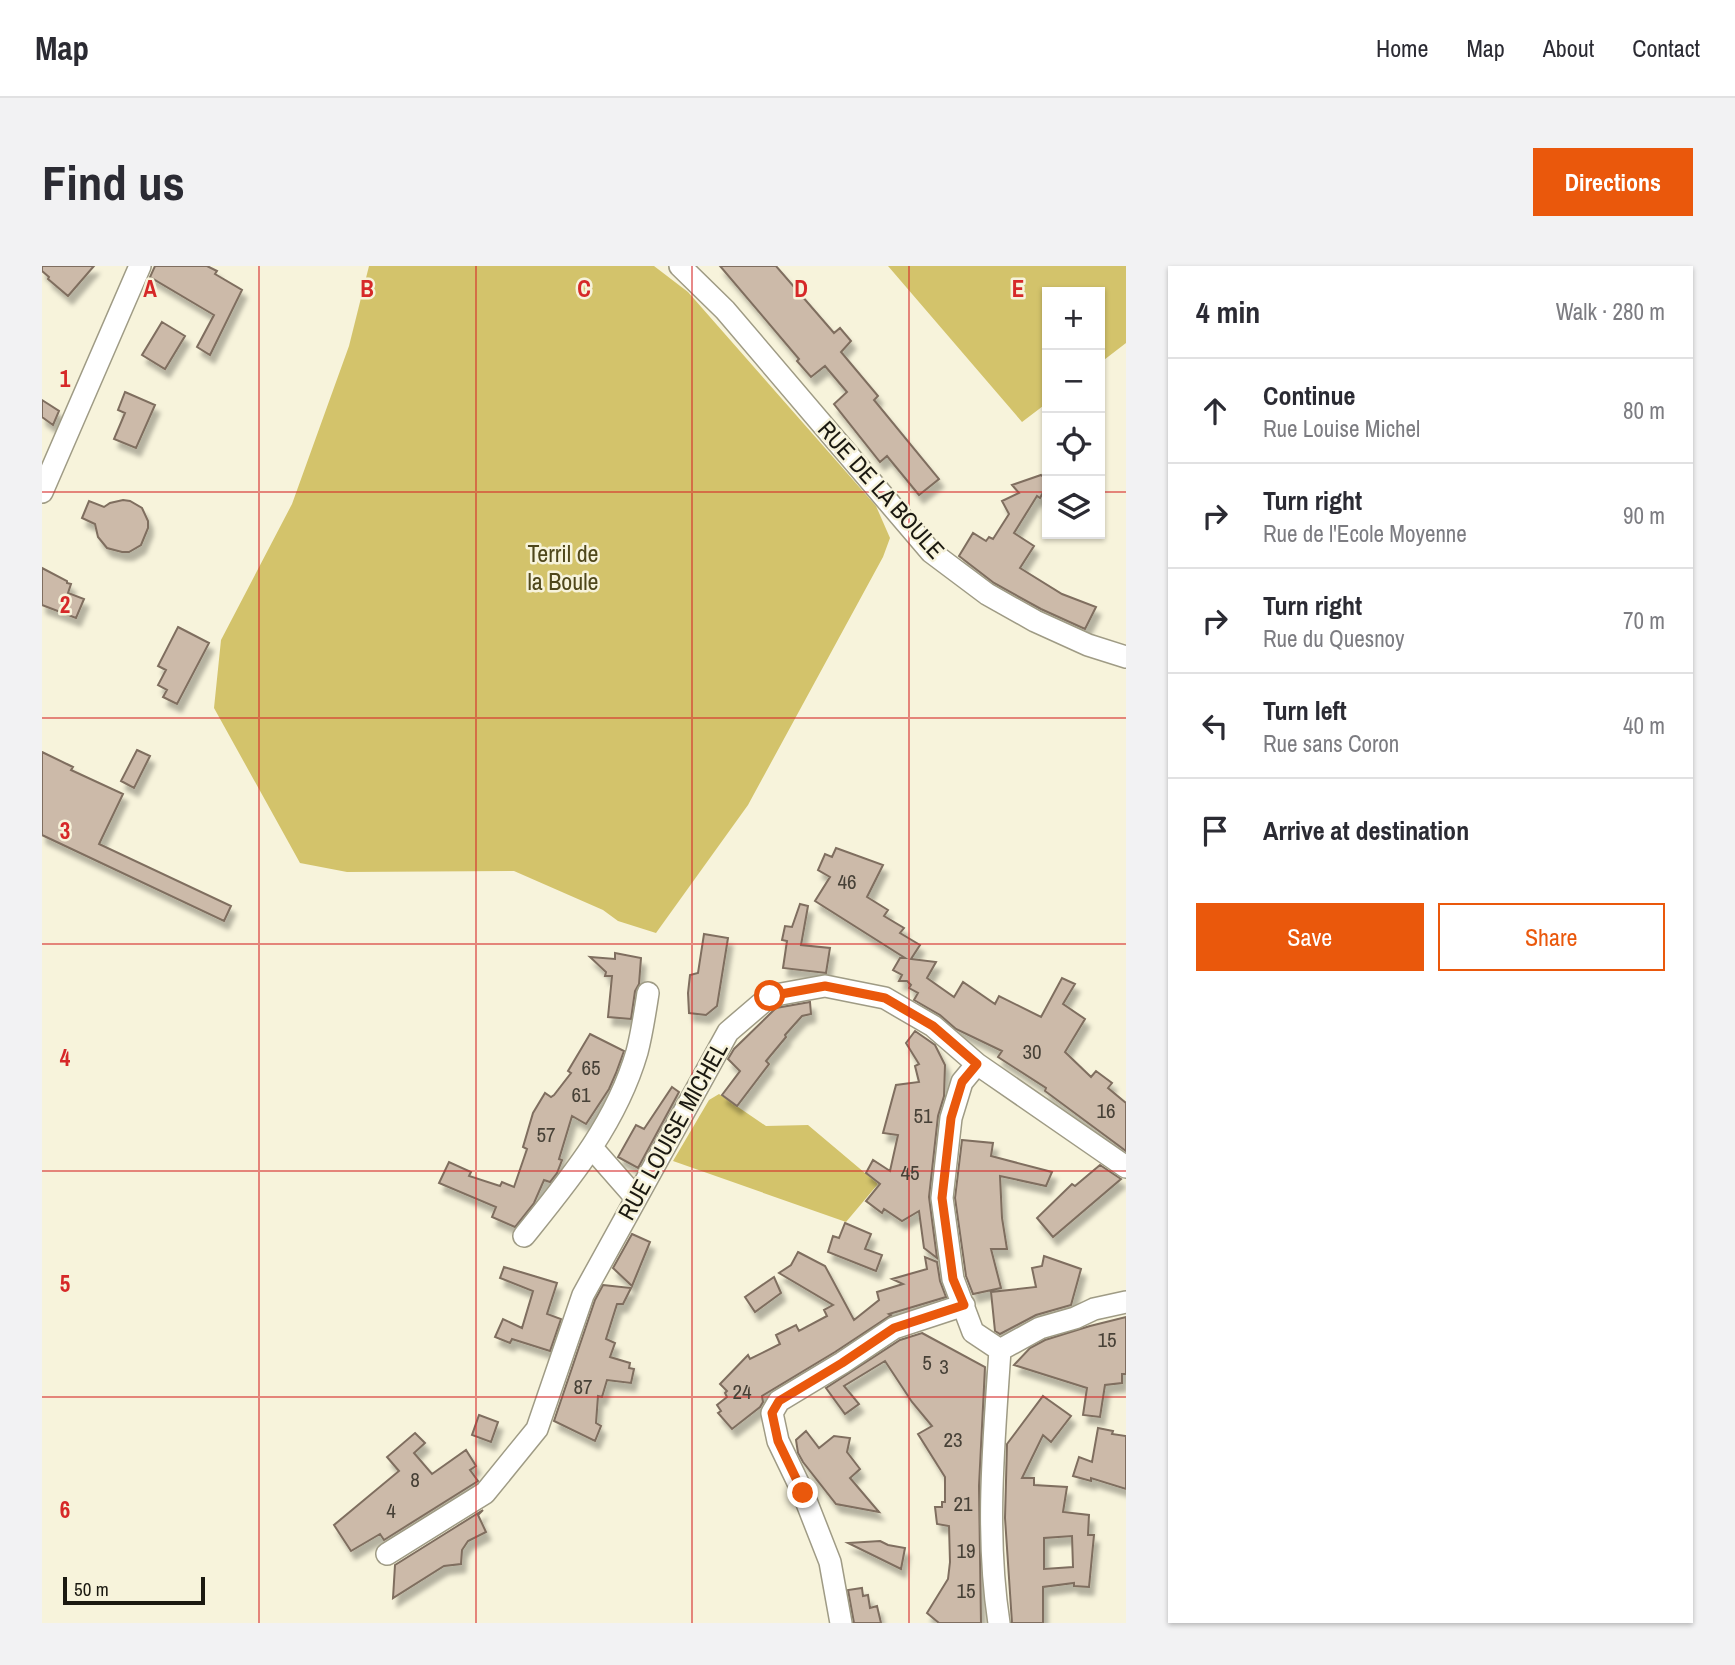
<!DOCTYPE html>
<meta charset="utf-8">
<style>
:root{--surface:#fff;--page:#f2f2f3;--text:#2b2b33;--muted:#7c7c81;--line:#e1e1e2;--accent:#ea580c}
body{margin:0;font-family:"Archivo Narrow",sans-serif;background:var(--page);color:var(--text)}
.controls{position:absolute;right:21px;top:21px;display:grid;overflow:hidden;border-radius:0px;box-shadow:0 2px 5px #0004}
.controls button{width:63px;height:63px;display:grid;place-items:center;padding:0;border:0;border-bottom:2px solid var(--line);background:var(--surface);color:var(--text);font:35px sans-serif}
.scale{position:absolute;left:21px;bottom:18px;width:142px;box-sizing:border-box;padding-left:7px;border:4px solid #1b1911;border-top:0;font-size:19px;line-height:24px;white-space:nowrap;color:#1b1911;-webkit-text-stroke:5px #f7f3db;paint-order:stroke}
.stop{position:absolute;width:21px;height:21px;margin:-16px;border:5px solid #ea580c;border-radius:50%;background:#fff}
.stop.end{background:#ea580c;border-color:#fff;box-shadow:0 2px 7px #0008}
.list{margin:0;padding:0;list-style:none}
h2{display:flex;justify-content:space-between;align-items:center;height:91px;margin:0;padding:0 28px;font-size:30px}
h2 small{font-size:23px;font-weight:400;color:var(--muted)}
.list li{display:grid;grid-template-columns:46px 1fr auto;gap:21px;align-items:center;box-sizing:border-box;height:105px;padding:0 28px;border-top:2px solid var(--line)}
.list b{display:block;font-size:26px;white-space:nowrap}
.list p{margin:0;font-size:23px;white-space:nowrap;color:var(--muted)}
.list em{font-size:23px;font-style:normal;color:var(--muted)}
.actions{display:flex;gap:14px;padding:21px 28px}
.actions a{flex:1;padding:16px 0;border:2px solid var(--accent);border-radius:0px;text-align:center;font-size:24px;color:var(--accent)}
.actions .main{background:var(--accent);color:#fff}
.icon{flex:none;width:38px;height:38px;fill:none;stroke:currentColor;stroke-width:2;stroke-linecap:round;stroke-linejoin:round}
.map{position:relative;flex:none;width:1084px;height:1357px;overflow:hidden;border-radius:0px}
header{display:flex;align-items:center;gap:42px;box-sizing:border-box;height:98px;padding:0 35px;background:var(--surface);border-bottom:2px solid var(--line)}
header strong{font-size:33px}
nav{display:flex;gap:38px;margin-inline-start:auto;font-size:24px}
.intro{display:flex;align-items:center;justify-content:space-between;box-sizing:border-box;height:168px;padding:0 42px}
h1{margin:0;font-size:49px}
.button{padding:18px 32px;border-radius:0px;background:var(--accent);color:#fff;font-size:24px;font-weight:700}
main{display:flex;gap:42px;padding:0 42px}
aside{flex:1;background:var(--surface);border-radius:0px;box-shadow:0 2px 5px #0004}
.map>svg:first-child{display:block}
.green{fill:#d3c36b}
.building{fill:#ccbaa9;stroke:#7f6e5f;stroke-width:2;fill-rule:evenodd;filter:url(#shadow)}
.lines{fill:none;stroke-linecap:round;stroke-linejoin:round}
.minor-casing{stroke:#9f9b85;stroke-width:24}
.minor{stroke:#fff;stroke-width:21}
.route{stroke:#ea580c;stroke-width:9}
.grid{fill:none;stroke:#d62828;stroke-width:2;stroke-opacity:0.55}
.labels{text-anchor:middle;stroke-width:5;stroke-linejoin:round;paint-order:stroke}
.number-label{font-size:21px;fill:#474137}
.street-label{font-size:24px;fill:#1b1911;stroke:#f7f3db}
.park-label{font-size:24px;fill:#4f471b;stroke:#f7f3db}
.grid-label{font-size:23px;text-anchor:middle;font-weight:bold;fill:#d62828;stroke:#f7f3db;stroke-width:5;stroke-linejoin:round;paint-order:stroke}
</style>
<header>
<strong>Map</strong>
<nav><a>Home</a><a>Map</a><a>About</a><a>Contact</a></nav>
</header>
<div class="intro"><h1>Find us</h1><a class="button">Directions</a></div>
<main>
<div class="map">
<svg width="1084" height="1357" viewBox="0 0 1084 1357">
<defs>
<filter id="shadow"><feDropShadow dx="4.5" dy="8" stdDeviation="2" flood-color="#0004"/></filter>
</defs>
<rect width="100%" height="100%" fill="#f7f3db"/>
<path class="green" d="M 327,0 L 612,0 L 646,26 L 834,240 L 848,272 L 841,291 L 706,539 L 614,667 L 576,655 L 561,644 L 472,605 L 305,606 L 258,597 L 172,442 L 179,374 L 250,238 L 307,80 Z
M 846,0 L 1084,0 L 1084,77 L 1058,97 L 1058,26 L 1005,26 L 1005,137 L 980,156 Z
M 677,828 L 724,860 L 766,859 L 836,918 L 804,956 L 631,895 L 667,834 Z"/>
<path class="building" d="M 0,0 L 52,0 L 26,30 L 6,13 L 7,11 L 0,5 Z
M 113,0 L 165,0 L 175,5 L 173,8 L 200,24 L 168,89 L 155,81 L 172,49 L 108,11 Z
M 678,0 L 734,0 L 792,67 L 798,62 L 809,75 L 799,86 L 836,130 L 832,134 L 897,213 L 877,229 L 845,190 L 838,196 L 792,138 L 805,126 L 783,100 L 769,111 L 755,95 L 757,93 Z
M 120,56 L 143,70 L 123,103 L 100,89 Z
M 83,126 L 113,139 L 94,182 L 72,173 L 83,147 L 76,144 Z
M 0,134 L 17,145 L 11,159 L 0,151 Z
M 999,209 L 1005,214 L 1005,219 L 998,232 L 995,230 L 972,267 L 992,280 L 978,302 L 1020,328 L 1054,341 L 1043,363 L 999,343 L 952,317 L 917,290 L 931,267 L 944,275 L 947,271 L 951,273 L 967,248 L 960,235 L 977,227 L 970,219 Z
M 81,234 L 88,235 L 100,242 L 106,255 L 106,262 L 99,279 L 87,286 L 80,286 L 65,282 L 56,271 L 53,258 L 40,252 L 47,235 L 62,241 L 68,237 Z
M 0,302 L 25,315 L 25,317 L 29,318 L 26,327 L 42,333 L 34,352 L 0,339 Z
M 136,361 L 167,377 L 135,438 L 121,431 L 125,424 L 116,419 L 124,404 L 116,400 Z
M 95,484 L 108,490 L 92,522 L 79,515 Z
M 0,486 L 31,501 L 29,504 L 81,528 L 57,578 L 189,640 L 182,655 L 0,569 Z
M 794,582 L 841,599 L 825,631 L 846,644 L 842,650 L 862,662 L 858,667 L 878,679 L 869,693 L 894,696 L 885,712 L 912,731 L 921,716 L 953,738 L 957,730 L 999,751 L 1020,712 L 1033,718 L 1021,738 L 1043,753 L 1023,786 L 1049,811 L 1054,805 L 1070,817 L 1066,822 L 1084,837 L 1084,885 L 1003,825 L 1004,822 L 956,791 L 960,785 L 914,763 L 898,749 L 872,734 L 876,727 L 867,722 L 869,719 L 865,715 L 857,715 L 860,709 L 851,704 L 858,692 L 863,692 L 773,635 L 788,611 L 776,604 L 783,588 L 790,591 Z
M 758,638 L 766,640 L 759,679 L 788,682 L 784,707 L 741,702 L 745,675 L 740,674 L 743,660 L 750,661 Z
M 662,668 L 686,672 L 675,740 L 664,749 L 647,747 L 646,727 L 648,709 L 656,707 Z
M 573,687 L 599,692 L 597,718 L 593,725 L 589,753 L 566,751 L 570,710 L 563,710 L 564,706 L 548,691 L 573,693 Z
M 768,736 L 769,748 L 760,750 L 743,769 L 744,771 L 724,795 L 727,798 L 695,840 L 680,829 L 698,805 L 686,793 L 692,783 L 734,742 Z
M 873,765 L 893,779 L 903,799 L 902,830 L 896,850 L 887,931 L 895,992 L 882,982 L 877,945 L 860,955 L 842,943 L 840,947 L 824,935 L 838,918 L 824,907 L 831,894 L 848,905 L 856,869 L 841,867 L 854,819 L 877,816 L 873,800 L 877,798 L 864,777 Z
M 548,768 L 582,785 L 574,807 L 567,823 L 544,858 L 530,850 L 517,893 L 520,894 L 515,907 L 508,916 L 502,914 L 492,937 L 473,961 L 450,951 L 454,941 L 397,917 L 407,896 L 429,906 L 427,910 L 458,920 L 460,916 L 472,921 L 485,883 L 481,881 L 491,847 L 503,827 L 509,831 L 512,829 L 529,807 L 526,805 Z
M 630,821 L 637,826 L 596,902 L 576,891 L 594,859 L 602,863 Z
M 920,874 L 951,877 L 949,890 L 1010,906 L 1004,920 L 958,910 L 960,952 L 965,983 L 949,983 L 959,1022 L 931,1028 L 924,1010 L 913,932 Z
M 1058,899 L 1079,913 L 1011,971 L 995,952 L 1030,918 L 1033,920 Z
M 803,957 L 829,968 L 823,983 L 840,989 L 834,1005 L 786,986 L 791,970 L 797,972 Z
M 590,968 L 608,976 L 590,1020 L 571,1002 Z
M 756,986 L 783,1000 L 812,1054 L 837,1034 L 835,1026 L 861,1018 L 850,1013 L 885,1003 L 883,991 L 895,996 L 898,1015 L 904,1031 L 847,1048 L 849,1049 L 793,1086 L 720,1130 L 721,1136 L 718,1141 L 690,1163 L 676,1147 L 679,1145 L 675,1139 L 685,1131 L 683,1127 L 685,1125 L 678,1118 L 706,1089 L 708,1093 L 738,1078 L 734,1069 L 754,1059 L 757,1065 L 785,1050 L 782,1044 L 791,1039 L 737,1007 L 749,999 Z
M 1002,990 L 1039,1003 L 1029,1039 L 994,1049 L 958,1068 L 953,1065 L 949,1026 L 994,1021 L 990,1002 L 1000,1000 Z
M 462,1001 L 515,1017 L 505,1048 L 519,1053 L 508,1085 L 470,1073 L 468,1077 L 453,1071 L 461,1053 L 480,1062 L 491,1025 L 458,1012 Z
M 732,1011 L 739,1027 L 713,1046 L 703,1031 Z
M 561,1019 L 589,1022 L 581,1038 L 575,1038 L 564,1073 L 573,1077 L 568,1091 L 588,1097 L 587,1102 L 592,1103 L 589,1117 L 565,1114 L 560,1131 L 556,1130 L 554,1157 L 559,1160 L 553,1175 L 512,1155 L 553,1034 Z
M 1084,1051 L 1084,1108 L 1080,1108 L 1080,1117 L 1063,1119 L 1058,1151 L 1041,1149 L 1045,1122 L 972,1099 L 988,1082 L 1003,1074 L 1048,1060 Z
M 880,1067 L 943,1101 L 937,1220 L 939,1357 L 897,1357 L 885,1347 L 906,1313 L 908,1296 L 907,1260 L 895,1258 L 893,1241 L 900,1241 L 900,1236 L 903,1236 L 903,1211 L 876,1168 L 890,1160 L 870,1136 L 843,1095 L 802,1120 L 817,1138 L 803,1148 L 784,1122 L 858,1074 Z
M 1001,1130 L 1029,1150 L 1009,1176 L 1001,1169 L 980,1212 L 992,1212 L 992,1219 L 1025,1221 L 1021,1246 L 1047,1249 L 1046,1269 L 1052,1269 L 1047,1321 L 1032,1320 L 1032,1317 L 1001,1321 L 1001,1357 L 970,1357 L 963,1252 L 965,1178 ZM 1030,1270 L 1031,1301 L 1002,1303 L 1002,1272 Z
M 437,1149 L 456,1156 L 449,1176 L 430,1169 Z
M 1056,1162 L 1071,1165 L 1070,1168 L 1084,1170 L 1084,1223 L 1049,1212 L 1049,1215 L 1031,1210 L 1037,1191 L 1050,1196 Z
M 764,1165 L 777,1182 L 792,1170 L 808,1172 L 805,1186 L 818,1203 L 808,1212 L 837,1246 L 794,1238 L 761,1196 L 756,1187 L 754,1174 Z
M 373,1167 L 383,1177 L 372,1187 L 390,1208 L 424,1184 L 434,1200 L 428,1204 L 436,1215 L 342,1274 L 338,1268 L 309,1285 L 292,1259 L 357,1205 L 345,1191 Z
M 441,1244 L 436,1249 L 444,1266 L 426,1275 L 420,1284 L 419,1298 L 402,1300 L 351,1332 L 353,1299 Z
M 838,1275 L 846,1279 L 863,1282 L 859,1303 L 806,1277 Z
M 820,1322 L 821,1330 L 826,1329 L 828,1342 L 835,1340 L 839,1357 L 812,1357 L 806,1324 Z"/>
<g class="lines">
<g class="minor-casing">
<path id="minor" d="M 638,0 L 683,44 L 889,286 L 945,328 L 993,355 L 1046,379 L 1084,391
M 0,226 L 98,0
M 935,798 L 920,816 L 909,852 L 900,932 L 911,1013 L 931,1066 L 958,1084
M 551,883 L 594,932
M 482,970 C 528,913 574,858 595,786 C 600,767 603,746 606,727
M 958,1084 L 998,1062 L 1033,1052 L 1052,1043 L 1084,1036
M 345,1288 L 443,1227 L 495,1163 L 541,1029 L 686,766 L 728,730 L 783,720 L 843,732 L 891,760 L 935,798 L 1084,901
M 799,1357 L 788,1296 L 761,1227 L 736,1175 L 730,1147 L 737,1135 L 800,1097 L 852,1062 L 922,1039
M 957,1357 C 943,1267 952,1175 958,1084"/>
</g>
<use href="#minor" class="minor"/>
</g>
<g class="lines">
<path class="route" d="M 728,730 L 783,720 L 843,732 L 891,760 L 935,798 L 920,816 L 909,852 L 900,932 L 911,1013 L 922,1039 L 852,1062 L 800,1097 L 737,1135 L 730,1147 L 736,1175 L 761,1227"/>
</g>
<path class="grid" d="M 217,0 L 217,1357M 434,0 L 434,1357M 650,0 L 650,1357M 867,0 L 867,1357M 0,226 L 1005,226M 1058,226 L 1084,226M 0,452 L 1084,452M 0,678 L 1084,678M 0,905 L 1084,905M 0,1131 L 1084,1131"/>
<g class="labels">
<g class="number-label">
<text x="805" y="623">46</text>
<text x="990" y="793">30</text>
<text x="549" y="809">65</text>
<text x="539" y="836">61</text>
<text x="1064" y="852">16</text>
<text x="881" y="857">51</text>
<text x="504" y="876">57</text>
<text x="868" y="914">45</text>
<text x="1065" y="1081">15</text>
<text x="885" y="1104">5</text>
<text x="902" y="1108">3</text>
<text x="541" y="1128">87</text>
<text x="700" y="1133">24</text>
<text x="911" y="1181">23</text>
<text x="373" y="1221">8</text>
<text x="921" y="1245">21</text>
<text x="349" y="1252">4</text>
<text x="924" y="1292">19</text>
<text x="924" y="1332">15</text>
</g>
<g class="street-label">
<text transform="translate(839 224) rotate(48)" y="8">RUE DE LA BOULE</text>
<text transform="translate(631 865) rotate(-61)" y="8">RUE LOUISE MICHEL</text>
</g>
<g class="park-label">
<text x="521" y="296">Terril de<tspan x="521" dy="28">la Boule</tspan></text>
</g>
</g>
<g class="grid-label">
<text x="108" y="31">A</text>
<text x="325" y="31">B</text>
<text x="542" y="31">C</text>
<text x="759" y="31">D</text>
<text x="976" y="31">E</text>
<text x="23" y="121">1</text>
<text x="23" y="347">2</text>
<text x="23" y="573">3</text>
<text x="23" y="800">4</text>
<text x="23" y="1026">5</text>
<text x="23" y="1252">6</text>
</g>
</svg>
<div class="controls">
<button>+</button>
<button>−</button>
<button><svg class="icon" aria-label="locate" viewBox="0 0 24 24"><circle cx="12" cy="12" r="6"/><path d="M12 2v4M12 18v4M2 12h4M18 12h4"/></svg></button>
<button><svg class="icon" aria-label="layers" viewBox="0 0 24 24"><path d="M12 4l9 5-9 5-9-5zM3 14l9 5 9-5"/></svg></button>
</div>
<div class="scale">50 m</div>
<div class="stop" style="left:728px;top:730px"></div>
<div class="stop end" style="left:761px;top:1227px"></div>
</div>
<aside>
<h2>4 min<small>Walk · 280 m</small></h2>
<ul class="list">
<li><svg class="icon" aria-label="ahead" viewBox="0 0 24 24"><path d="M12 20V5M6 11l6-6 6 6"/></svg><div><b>Continue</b><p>Rue Louise Michel</p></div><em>80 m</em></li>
<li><svg class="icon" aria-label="right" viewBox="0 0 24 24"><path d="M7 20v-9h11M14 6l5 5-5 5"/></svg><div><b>Turn right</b><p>Rue de l'Ecole Moyenne</p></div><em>90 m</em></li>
<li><svg class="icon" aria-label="right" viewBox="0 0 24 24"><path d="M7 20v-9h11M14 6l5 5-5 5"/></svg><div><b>Turn right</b><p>Rue du Quesnoy</p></div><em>70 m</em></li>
<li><svg class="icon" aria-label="left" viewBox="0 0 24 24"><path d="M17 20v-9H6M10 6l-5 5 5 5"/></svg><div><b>Turn left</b><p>Rue sans Coron</p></div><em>40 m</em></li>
<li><svg class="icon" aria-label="arrive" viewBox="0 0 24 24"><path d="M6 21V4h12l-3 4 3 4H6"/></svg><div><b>Arrive at destination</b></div></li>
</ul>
<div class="actions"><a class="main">Save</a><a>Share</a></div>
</aside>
</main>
